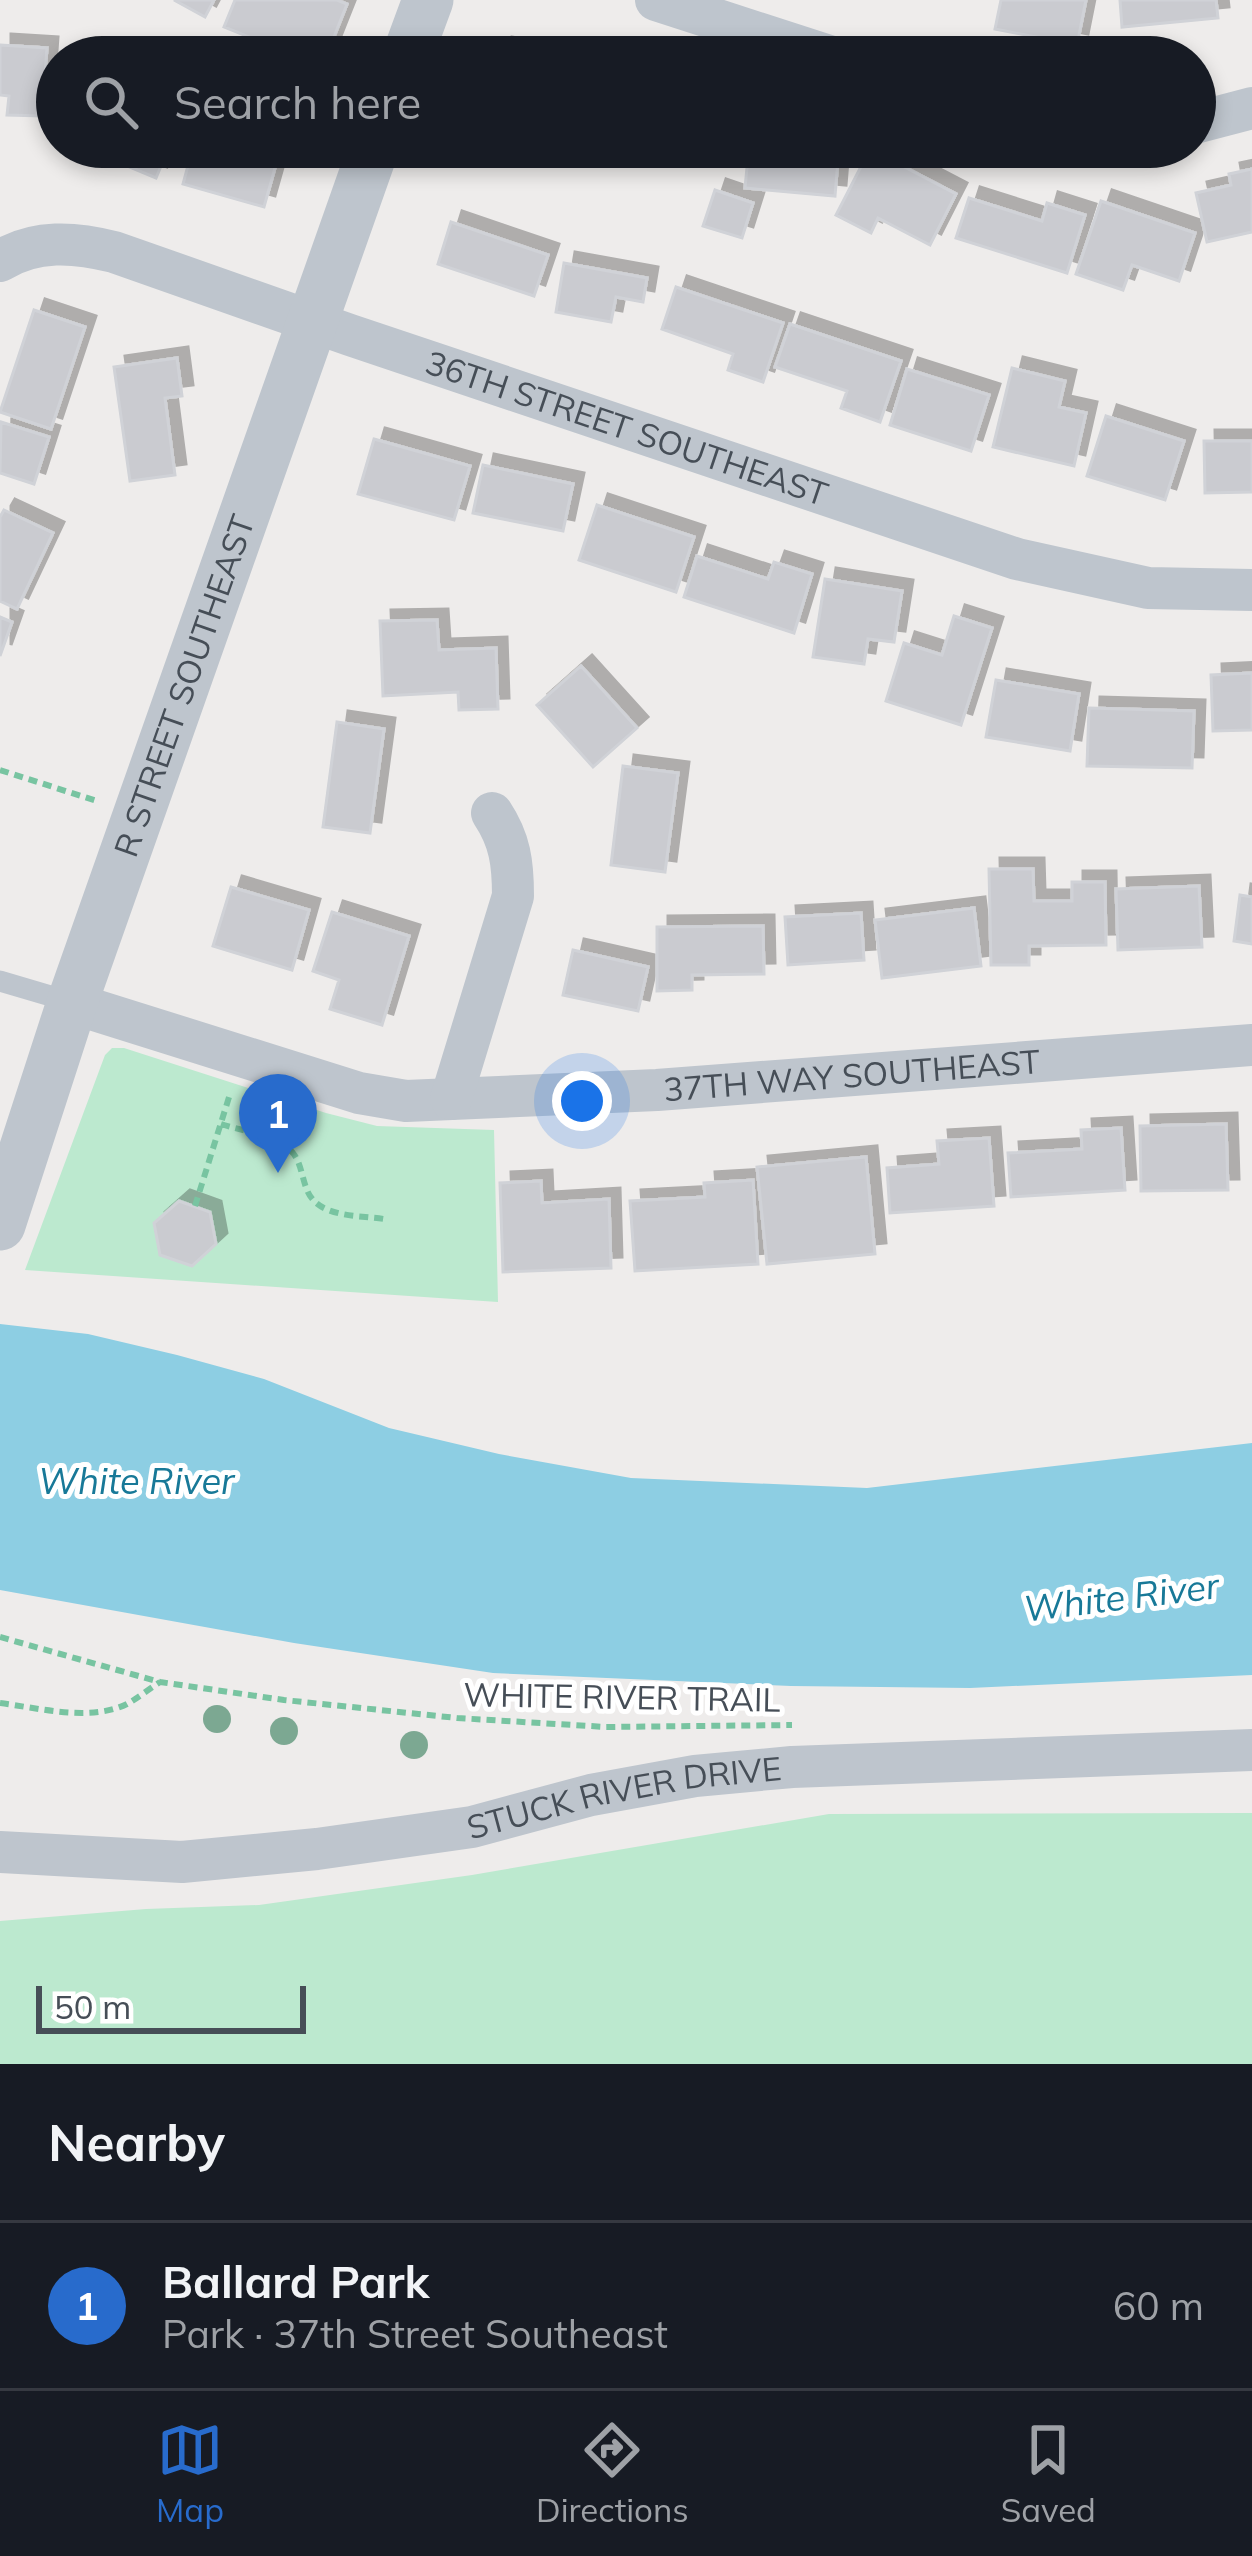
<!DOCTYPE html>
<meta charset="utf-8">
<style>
:root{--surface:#171b24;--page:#20242c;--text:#f1f3f6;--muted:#9ea1a6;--line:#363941;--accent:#286bcc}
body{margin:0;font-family:Mulish,sans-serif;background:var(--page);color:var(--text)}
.scale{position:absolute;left:36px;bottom:30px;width:270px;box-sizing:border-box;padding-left:12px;border:6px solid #464e57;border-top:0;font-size:33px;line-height:42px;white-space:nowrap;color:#464e57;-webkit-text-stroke:9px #fff;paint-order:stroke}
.you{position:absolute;left:582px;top:1101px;width:42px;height:42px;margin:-30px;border:9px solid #fff;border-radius:50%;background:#1a73e8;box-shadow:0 0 0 18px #1a73e833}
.badge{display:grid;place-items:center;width:78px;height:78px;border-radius:50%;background:var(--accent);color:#fff;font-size:39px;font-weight:700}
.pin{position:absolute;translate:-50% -99px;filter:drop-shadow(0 3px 6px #0008)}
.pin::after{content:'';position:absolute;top:63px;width:42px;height:36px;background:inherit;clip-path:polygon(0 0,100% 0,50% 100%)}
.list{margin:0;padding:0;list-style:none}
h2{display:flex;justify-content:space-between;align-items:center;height:156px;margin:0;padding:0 48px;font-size:51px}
h2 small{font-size:39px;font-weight:400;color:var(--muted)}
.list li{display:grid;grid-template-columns:78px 1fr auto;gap:36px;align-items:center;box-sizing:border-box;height:168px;padding:0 48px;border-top:3px solid var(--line)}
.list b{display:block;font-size:45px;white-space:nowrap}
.list p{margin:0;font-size:39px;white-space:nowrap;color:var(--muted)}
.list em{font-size:39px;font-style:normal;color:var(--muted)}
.icon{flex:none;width:66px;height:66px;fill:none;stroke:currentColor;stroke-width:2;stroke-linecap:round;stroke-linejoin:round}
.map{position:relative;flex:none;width:1252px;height:2064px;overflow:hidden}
.search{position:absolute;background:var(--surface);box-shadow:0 6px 18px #0003;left:36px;right:36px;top:36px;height:132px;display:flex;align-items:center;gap:30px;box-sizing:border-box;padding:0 42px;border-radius:66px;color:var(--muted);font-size:45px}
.sheet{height:324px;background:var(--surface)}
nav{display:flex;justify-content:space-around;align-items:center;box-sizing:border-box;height:168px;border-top:3px solid var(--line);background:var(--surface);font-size:33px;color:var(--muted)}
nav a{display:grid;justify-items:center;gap:6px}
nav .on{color:var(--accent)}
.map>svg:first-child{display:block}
.green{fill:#bce9cf}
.water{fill:#8dcee3}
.building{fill:#cacbd0;stroke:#d0d2d7;stroke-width:3;filter:url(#shadow)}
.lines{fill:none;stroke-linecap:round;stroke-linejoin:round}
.path{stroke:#78c4a1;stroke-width:6;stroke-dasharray:9 6;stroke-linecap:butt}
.service{stroke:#bec5cd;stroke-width:21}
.minor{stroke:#bec5cd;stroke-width:42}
.tertiary{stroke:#bec5cd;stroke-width:51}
.tree{fill:#7ca892}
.labels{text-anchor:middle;stroke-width:10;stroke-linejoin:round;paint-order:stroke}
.street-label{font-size:33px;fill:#464e57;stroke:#fff}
.water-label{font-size:36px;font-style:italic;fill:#187998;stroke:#fff}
</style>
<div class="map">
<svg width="1252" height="2064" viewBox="0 0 1252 2064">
<defs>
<filter id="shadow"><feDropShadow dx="11" dy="-11" stdDeviation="0" flood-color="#0004"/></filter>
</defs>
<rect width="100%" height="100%" fill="#eeeceb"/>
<path class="green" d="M 112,1048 L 124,1048 L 326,1113 L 377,1126 L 494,1130 L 498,1302 L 25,1270 L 105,1055 Z
M 1252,1813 L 1252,2064 L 0,2064 L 0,1921 L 146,1909 L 259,1905 L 472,1875 L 829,1814 Z"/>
<path class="water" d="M 0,1324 L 88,1334 L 177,1355 L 264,1379 L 389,1428 L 499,1454 L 631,1478 L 867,1488 L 1252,1443 L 1252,1675 L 970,1688 L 791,1686 L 493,1673 L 294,1643 L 0,1590 Z"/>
<path class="building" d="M 174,0 L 214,0 L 205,17 Z
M 235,0 L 337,0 L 347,4 L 326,57 L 299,57 L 224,27 Z
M 1001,0 L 1086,0 L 1077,45 L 995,29 Z
M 1120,0 L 1216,0 L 1218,18 L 1122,27 Z
M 0,45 L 47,48 L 42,116 L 7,115 L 9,96 L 0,95 Z
M 501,48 L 550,57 L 500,57 Z
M 82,147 L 169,147 L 156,178 Z
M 193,147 L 267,147 L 280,150 L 264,207 L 183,184 Z
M 749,147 L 839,147 L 835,196 L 745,188 Z
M 870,149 L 956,194 L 930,245 L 878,218 L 871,233 L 836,215 Z
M 1252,169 L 1252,232 L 1207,242 L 1196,193 L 1231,185 L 1229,174 Z
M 715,190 L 753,203 L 742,238 L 703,226 Z
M 969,198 L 1042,221 L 1047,203 L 1085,215 L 1067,273 L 956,238 Z
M 1101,201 L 1195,233 L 1179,281 L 1132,265 L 1123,290 L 1076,274 Z
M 451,222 L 548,255 L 534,296 L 438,264 Z
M 564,263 L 647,278 L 643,302 L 616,297 L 611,322 L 556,312 Z
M 676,287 L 783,323 L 763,382 L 728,370 L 733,354 L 662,329 Z
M 34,310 L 85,327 L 51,429 L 0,412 Z
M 790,324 L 901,361 L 880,422 L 841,408 L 847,391 L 775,367 Z
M 177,358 L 182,396 L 165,398 L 175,475 L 130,481 L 114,367 Z
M 1012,368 L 1065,381 L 1059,407 L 1086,413 L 1074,466 L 993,447 Z
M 907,369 L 989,395 L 971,451 L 890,425 Z
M 1106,416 L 1184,441 L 1165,500 L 1087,476 Z
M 1,422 L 49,437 L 34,484 L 0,473 Z
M 374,439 L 470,466 L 454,520 L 358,494 Z
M 1204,441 L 1252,441 L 1252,492 L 1205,493 Z
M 483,465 L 573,484 L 563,531 L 473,513 Z
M 597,505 L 694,537 L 676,592 L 579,560 Z
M 4,510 L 53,533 L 17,609 L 0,601 L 0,517 Z
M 697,556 L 768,579 L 774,562 L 812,574 L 794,633 L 684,597 Z
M 825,579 L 902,591 L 894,642 L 868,639 L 864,664 L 813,657 Z
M 954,616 L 992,628 L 961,725 L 886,701 L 904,643 L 942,655 Z
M 0,617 L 12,622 L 0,656 Z
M 437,620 L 439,650 L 496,648 L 498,709 L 459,710 L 458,692 L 383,696 L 380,621 Z
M 581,666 L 637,728 L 593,767 L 537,705 Z
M 1252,673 L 1252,730 L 1213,731 L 1211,675 Z
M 996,680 L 1079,694 L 1070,751 L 986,737 Z
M 1089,708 L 1194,711 L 1192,768 L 1087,766 Z
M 337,722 L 384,729 L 370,833 L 323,827 Z
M 623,766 L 678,773 L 665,872 L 611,865 Z
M 989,869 L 1033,869 L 1034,901 L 1072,901 L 1072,882 L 1105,882 L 1106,945 L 1029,946 L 1029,965 L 991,965 Z
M 1199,886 L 1202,947 L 1118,950 L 1116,889 Z
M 231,887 L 309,910 L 292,970 L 213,946 Z
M 1240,895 L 1252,897 L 1252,944 L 1234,941 Z
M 974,908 L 981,966 L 882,978 L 875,920 Z
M 332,912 L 409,936 L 382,1025 L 330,1009 L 339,980 L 313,971 Z
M 861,913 L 864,960 L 788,965 L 785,917 Z
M 763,926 L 764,974 L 692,975 L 692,990 L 657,991 L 657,927 Z
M 573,950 L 648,967 L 638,1011 L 563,995 Z
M 1226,1124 L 1228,1190 L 1141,1191 L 1140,1126 Z
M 1121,1128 L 1125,1190 L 1011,1197 L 1008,1153 L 1082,1149 L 1081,1130 Z
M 989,1138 L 994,1206 L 890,1213 L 887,1168 L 939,1164 L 937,1141 Z
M 866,1157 L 875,1254 L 767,1264 L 757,1167 Z
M 753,1180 L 758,1264 L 635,1271 L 630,1201 L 705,1197 L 704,1183 Z
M 541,1181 L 542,1203 L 609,1199 L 611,1268 L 503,1272 L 500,1183 Z
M 179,1201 L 210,1212 L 216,1244 L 192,1266 L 160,1255 L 154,1223 Z"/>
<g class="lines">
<path class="path" d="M 0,770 L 100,802
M 221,1124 C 242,1131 277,1135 293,1153 C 301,1163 302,1178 307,1190 C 318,1218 358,1215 384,1219
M 195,1206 L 230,1094
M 0,1637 L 160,1682 L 284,1700 L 457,1718 L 606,1727 L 792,1725
M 0,1703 C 39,1708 90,1722 127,1704 C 138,1698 149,1689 160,1682"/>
<path class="service" d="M 0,981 L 71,1002"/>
<g class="minor">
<path d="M 656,0 L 832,57"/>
<path d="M 1195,123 L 1252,108"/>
<path id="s1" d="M 0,261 C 35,239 75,242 114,252 L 350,335 L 1017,559 L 1148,588 L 1252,590"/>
<path id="s2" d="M 72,1003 L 359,1093 L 406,1101 L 657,1090 L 1252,1045"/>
<path d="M 451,1099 L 513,896 C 513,863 510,840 492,813"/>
<path id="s3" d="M 0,1852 L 182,1862 L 317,1849 L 472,1827 L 591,1795 L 695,1776 L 792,1767 L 1252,1750"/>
</g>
<g class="tertiary">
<path d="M 407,57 L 428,0"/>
<path id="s4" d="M 0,1225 L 72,1003 L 374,147"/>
</g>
</g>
<g class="tree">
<circle cx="217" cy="1719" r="14"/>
<circle cx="284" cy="1731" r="14"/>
<circle cx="414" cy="1745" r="14"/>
</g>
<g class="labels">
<g class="street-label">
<text dy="12" stroke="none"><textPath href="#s1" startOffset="660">36TH STREET SOUTHEAST</textPath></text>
<text dy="12" stroke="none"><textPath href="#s4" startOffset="570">R STREET SOUTHEAST</textPath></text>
<text dy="12" stroke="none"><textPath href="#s2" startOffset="795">37TH WAY SOUTHEAST</textPath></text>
<text transform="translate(622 1697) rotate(1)" y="12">WHITE RIVER TRAIL</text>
<text dy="12" stroke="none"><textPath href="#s3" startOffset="630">STUCK RIVER DRIVE</textPath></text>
</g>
<g class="water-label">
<text x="136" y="1494">White River</text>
<text transform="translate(1121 1597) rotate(-7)" y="13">White River</text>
</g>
</g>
</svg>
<div class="scale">50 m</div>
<div class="you"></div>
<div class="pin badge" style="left:278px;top:1173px">1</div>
<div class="search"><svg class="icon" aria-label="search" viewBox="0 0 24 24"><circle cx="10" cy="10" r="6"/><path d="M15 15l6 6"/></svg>Search here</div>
</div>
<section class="sheet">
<h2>Nearby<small></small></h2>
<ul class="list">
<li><span class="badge">1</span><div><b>Ballard Park</b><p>Park · 37th Street Southeast</p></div><em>60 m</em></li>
</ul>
</section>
<nav>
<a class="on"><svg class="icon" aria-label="map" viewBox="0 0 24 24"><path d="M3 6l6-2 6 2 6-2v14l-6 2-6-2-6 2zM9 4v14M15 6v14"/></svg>Map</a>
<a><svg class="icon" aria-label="directions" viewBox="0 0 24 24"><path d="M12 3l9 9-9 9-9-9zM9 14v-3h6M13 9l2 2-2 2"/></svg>Directions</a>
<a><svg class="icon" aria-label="saved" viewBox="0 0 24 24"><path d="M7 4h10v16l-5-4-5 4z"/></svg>Saved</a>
</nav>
